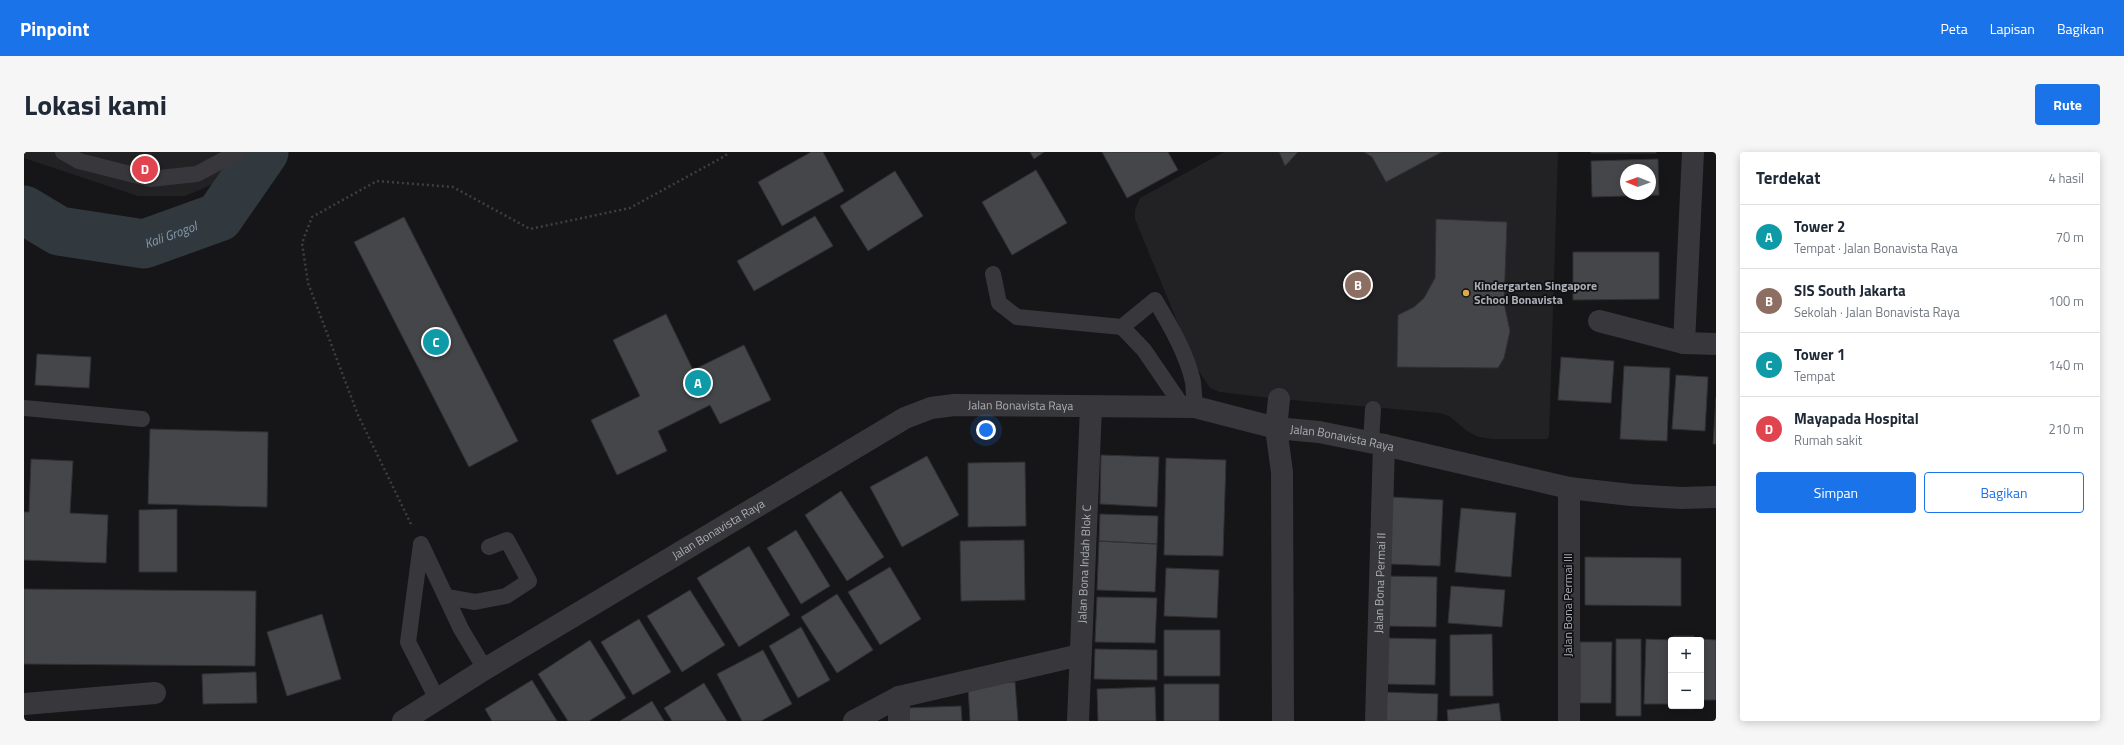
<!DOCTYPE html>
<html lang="id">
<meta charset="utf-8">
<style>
:root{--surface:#fff;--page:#f6f6f7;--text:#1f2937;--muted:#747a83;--line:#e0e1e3;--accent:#1a73e8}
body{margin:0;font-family:"Titillium Web",sans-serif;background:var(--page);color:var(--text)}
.controls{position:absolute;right:12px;bottom:12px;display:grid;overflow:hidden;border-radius:4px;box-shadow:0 2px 10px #0003}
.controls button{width:36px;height:36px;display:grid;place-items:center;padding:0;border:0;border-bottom:1px solid var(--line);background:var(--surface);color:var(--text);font:20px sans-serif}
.compass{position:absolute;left:1596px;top:12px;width:36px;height:36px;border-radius:50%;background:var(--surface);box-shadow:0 2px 10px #0003;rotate:271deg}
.you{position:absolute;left:962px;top:278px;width:14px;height:14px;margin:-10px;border:3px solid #fff;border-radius:50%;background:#1a73e8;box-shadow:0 0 0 6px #1a73e833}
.badge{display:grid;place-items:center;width:26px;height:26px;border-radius:50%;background:var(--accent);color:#fff;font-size:13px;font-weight:700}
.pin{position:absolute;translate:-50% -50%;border:2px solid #fff;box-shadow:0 1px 4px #0006}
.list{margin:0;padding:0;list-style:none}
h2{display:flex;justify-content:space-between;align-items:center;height:52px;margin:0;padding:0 16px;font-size:17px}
h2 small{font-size:13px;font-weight:400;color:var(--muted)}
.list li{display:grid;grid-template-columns:26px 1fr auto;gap:12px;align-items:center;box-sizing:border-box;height:64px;padding:0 16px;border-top:1px solid var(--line)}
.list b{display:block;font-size:15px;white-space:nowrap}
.list p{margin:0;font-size:13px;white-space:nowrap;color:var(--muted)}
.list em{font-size:13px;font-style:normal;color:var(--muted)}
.actions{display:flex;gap:8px;padding:12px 16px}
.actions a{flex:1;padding:9px 0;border:1px solid var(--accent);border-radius:4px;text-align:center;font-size:14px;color:var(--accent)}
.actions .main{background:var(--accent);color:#fff}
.map{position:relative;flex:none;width:1692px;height:569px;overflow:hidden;border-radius:4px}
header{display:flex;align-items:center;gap:24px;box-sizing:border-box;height:56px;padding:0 20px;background:var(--accent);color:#fff}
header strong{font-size:19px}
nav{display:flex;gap:22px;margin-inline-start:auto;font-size:14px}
.intro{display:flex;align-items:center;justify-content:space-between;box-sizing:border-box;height:96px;padding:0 24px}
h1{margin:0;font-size:28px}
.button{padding:10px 18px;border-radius:4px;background:var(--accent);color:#fff;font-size:14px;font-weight:700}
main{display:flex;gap:24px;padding:0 24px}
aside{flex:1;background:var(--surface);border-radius:4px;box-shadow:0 2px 10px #0003}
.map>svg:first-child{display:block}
.built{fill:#222225}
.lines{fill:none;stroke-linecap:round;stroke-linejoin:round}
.river{stroke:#31393f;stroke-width:49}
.building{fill:#45464a;stroke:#303033;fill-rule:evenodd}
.path{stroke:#3e3f43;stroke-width:2.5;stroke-dasharray:2 3;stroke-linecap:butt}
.lane{stroke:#38383c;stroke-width:16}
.street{stroke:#38383c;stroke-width:22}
.poi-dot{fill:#dcaa49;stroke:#111113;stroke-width:1.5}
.labels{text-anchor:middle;stroke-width:3.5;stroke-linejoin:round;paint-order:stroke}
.poi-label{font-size:12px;font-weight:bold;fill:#aaaeb6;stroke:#111113;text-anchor:start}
.street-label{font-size:12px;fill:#aaaeb6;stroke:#111113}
.water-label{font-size:13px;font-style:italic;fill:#859aad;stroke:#111113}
</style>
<header>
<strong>Pinpoint</strong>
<nav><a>Peta</a><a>Lapisan</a><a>Bagikan</a></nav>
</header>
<div class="intro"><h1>Lokasi kami</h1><a class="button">Rute</a></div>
<main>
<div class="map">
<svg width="1692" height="569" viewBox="0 0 1692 569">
<rect width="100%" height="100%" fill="#161618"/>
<path class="built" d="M 0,0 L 223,0 L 199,28 L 161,44 L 114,44 L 0,6 Z
M 1200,0 L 1534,0 L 1525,284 L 1523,287 L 1468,287 L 1455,285 L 1443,279 L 1425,264 L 1416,261 L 1255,247 L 1196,240 L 1186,236 L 1171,213 L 1111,67 L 1111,58 L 1116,46 Z"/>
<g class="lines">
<path class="river" id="s1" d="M 0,58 L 35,79 L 120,92 L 195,65 L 240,0"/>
</g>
<path class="building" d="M 787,0 L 799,0 L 820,39 L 758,74 L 734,30 Z
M 1006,0 L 1020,0 L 1010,7 Z
M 1078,0 L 1144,0 L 1154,18 L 1103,46 Z
M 1255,0 L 1274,0 L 1261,14 Z
M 1340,0 L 1418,0 L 1362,30 L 1348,5 Z
M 1567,0 L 1632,0 L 1632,1 L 1567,1 Z
M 1634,7 L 1635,43 L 1568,45 L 1567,9 ZM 1602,18 L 1626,18 L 1626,42 L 1602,42 Z
M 1012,18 L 1043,71 L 988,103 L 958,50 Z
M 871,19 L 899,64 L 844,99 L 816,54 Z
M 791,64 L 809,94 L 730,139 L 713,109 Z
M 380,65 L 494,289 L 445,315 L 330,90 Z
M 1412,67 L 1483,70 L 1480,151 L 1486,179 L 1480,206 L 1474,216 L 1373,215 L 1374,163 L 1390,155 L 1400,146 L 1411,126 Z
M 1549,100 L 1635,100 L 1635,147 L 1549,148 Z
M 642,162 L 669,218 L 720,193 L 747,248 L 696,272 L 686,253 L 634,279 L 643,299 L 593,323 L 567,268 L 616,244 L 589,188 Z
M 13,202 L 67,205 L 65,236 L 11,233 Z
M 1537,205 L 1590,209 L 1587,251 L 1534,248 Z
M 1600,214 L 1646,216 L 1643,289 L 1596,287 Z
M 1652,223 L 1684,225 L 1681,279 L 1648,277 Z
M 1692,246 L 1692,292 L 1689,292 Z
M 126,277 L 244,280 L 243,355 L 124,352 Z
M 1077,303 L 1135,305 L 1133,355 L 1076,352 Z
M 903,304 L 935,363 L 878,395 L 846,335 Z
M 1142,306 L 1202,308 L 1199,404 L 1140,403 Z
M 7,307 L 49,309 L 46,361 L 84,363 L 82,411 L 0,408 L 0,360 L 5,360 Z
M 1001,310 L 1002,374 L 944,375 L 944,311 Z
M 817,339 L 860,405 L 823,429 L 781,363 Z
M 1368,345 L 1419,348 L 1416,414 L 1366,412 Z
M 1437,356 L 1492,361 L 1487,425 L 1431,420 Z
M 153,357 L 153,420 L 115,420 L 115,358 Z
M 1076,362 L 1134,364 L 1133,392 L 1075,389 Z
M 772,378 L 806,434 L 777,452 L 743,396 Z
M 1000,388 L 1001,448 L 937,449 L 936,389 Z
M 1075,389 L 1133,392 L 1131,440 L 1073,438 Z
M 725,394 L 766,463 L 715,495 L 673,426 Z
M 1561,405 L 1657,406 L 1657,454 L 1561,453 Z
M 866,415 L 897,467 L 856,493 L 824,440 Z
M 1142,416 L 1195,418 L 1193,466 L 1140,464 Z
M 1361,424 L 1413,425 L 1412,475 L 1360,474 Z
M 1427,434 L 1481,438 L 1478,475 L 1424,471 Z
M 0,437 L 232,439 L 231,514 L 0,512 Z
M 666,438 L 701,493 L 658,520 L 623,464 Z
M 813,442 L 849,498 L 813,521 L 777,465 Z
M 1073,445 L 1133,446 L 1131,491 L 1071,490 Z
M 298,462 L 317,527 L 263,544 L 243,480 Z
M 615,467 L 647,520 L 609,543 L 577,490 Z
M 777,475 L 806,528 L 774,546 L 745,494 Z
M 1140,478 L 1196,478 L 1196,524 L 1140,524 Z
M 1468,482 L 1469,544 L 1426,544 L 1426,483 Z
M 1649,484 L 1670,484 L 1670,488 L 1649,488 Z
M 1361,486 L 1412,487 L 1411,533 L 1360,532 Z
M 1592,487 L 1617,487 L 1617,564 L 1592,564 Z
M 1622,487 L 1646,488 L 1645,552 L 1620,552 Z
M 1676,487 L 1692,488 L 1692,548 L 1677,548 Z
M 566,488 L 602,546 L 565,569 L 544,569 L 514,522 Z
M 1556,490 L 1588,490 L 1587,551 L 1556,551 Z
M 1071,497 L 1133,498 L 1133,528 L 1070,527 Z
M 739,498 L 768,552 L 737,569 L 718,569 L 693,522 Z
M 232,520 L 233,551 L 179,552 L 178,522 Z
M 508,528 L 533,569 L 468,569 L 461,557 Z
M 991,530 L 994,569 L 946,569 L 944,534 Z
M 680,531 L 703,569 L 648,569 L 640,556 Z
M 1140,532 L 1195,532 L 1195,569 L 1140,569 Z
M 1131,535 L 1132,569 L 1074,569 L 1073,537 Z
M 1360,540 L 1414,542 L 1413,569 L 1359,569 Z
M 628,549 L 640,569 L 596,569 Z
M 1475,551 L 1477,569 L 1424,569 L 1423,558 Z
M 937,554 L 938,569 L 884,569 L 884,556 Z
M 1649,554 L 1670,554 L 1670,557 L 1649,557 Z"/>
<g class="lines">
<path class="path" d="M 387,372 L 334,263 L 284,131 L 278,91 L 288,65 L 353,29 L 429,35 L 506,77 L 606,56 L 701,4 L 705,0"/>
<path class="lane" d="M 39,0 L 55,9 L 126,27 L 173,22 L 214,0
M 969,122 L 975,151 L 993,165 L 1098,175 L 1131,148 C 1146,173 1163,202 1169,230 C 1170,238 1170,247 1171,255
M 1098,175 L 1120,198 L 1159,255
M 0,256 L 118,267
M 1347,290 L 1349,257
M 397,392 L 384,490 L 413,547
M 397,392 L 437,477 L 461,517
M 423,445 L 451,450 L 482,444 L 505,429 L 483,388 L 465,395"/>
<g class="street">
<path d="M 1575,169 L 1660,191 L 1692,192"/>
<path d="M 1660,191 L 1669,0"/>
<path d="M 1255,247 L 1252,276 L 1258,320 L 1259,569"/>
<path d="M 1545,336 L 1545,569"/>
<path d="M 875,545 L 875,569"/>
<path d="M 0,552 L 131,541"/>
<path id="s2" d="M 379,569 L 461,517 L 881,266 L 907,256 L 930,253 L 1171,255 L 1252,276 L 1295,280 L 1360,293 L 1545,336 L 1607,343 L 1657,346 L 1692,345"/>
<path d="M 830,569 L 875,545 L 1056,503"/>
<path id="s3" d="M 1054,569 L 1067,255"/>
<path id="s4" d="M 1352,569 L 1360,293"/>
</g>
</g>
<circle class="poi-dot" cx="1442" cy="141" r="4"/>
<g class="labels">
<g class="poi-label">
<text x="1450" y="138">Kindergarten Singapore<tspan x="1450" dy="14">School Bonavista</tspan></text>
</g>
<g class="street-label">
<text dy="4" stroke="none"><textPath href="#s2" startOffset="704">Jalan Bonavista Raya</textPath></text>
<text dy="4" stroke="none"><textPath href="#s2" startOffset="1029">Jalan Bonavista Raya</textPath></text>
<text dy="4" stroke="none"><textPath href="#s2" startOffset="369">Jalan Bonavista Raya</textPath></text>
<text dy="4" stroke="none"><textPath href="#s3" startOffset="157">Jalan Bona Indah Blok C</textPath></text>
<text dy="4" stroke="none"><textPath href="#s4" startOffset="138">Jalan Bona Permai II</textPath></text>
<text transform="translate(1544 453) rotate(-90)" y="4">Jalan Bona Permai III</text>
</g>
<g class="water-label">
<text dy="5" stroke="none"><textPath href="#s1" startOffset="155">Kali Grogol</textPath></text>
</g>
</g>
</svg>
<div class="controls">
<button>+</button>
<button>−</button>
</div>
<svg class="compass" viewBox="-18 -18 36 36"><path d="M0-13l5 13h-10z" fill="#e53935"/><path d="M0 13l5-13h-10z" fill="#747a83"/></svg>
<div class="you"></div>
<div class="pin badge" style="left:674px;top:231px;background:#0f9aa8">A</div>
<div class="pin badge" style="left:1334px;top:133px;background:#8d6e63">B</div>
<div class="pin badge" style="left:412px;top:190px;background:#0f9aa8">C</div>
<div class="pin badge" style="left:121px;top:17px;background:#e0444e">D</div>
</div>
<aside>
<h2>Terdekat<small>4 hasil</small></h2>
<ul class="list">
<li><span class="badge" style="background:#0f9aa8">A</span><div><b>Tower 2</b><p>Tempat · Jalan Bonavista Raya</p></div><em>70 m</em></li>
<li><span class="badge" style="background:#8d6e63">B</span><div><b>SIS South Jakarta</b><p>Sekolah · Jalan Bonavista Raya</p></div><em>100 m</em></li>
<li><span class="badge" style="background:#0f9aa8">C</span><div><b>Tower 1</b><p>Tempat</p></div><em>140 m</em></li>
<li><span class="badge" style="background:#e0444e">D</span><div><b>Mayapada Hospital</b><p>Rumah sakit</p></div><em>210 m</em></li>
</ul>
<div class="actions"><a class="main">Simpan</a><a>Bagikan</a></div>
</aside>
</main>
